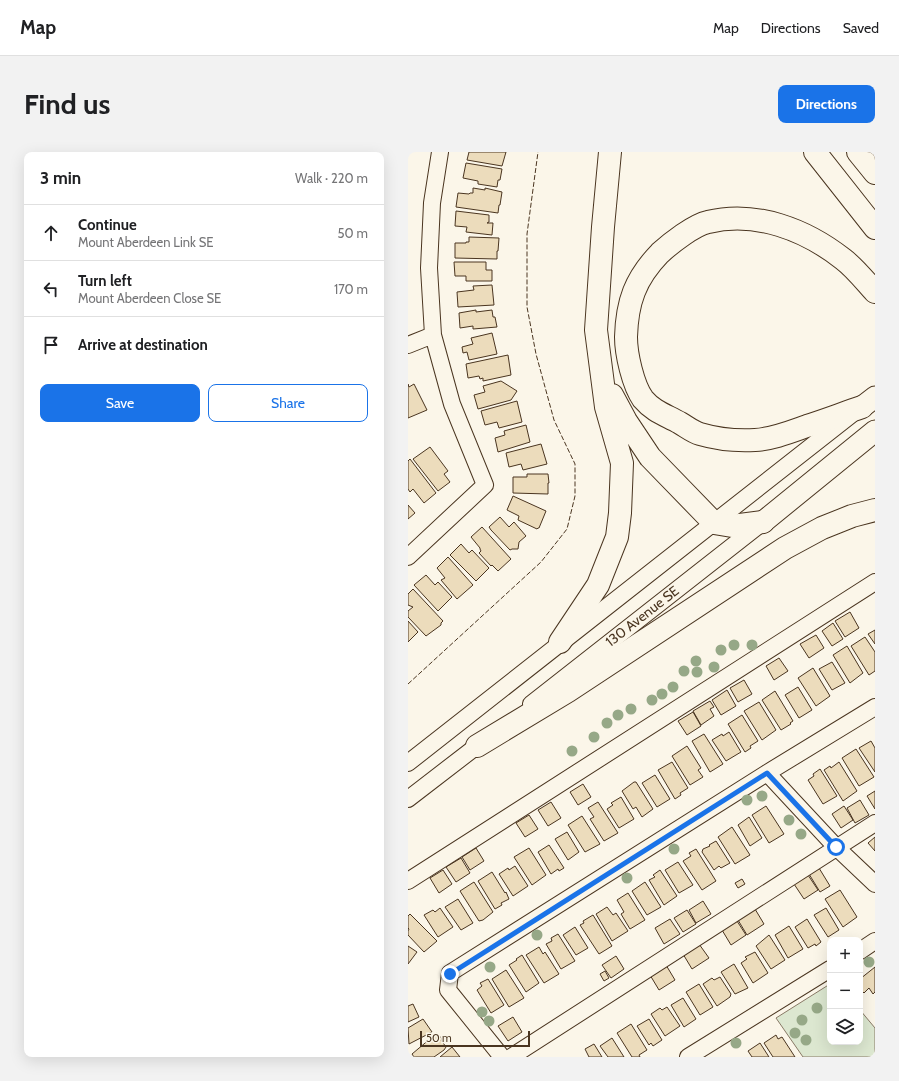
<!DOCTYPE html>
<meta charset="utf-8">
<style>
:root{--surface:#fff;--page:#f2f2f2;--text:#202124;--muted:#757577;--line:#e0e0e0;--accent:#1a73e8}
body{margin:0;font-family:Cabin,sans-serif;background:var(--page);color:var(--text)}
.controls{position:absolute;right:12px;bottom:12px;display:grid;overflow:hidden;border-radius:8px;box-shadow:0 4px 16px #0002}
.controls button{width:36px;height:36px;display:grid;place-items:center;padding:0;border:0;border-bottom:1px solid var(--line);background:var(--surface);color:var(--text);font:20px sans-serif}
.scale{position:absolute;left:12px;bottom:10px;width:110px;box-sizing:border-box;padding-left:4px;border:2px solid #4a3520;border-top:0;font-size:11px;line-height:14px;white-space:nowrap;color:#4a3520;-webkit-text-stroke:3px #fbf6e9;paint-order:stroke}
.stop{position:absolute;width:12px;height:12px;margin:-9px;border:3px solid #1a73e8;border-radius:50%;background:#fff}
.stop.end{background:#1a73e8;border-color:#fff;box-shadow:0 1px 4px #0008}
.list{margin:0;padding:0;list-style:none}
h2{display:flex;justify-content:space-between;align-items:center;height:52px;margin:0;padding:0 16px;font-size:17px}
h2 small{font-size:13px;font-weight:400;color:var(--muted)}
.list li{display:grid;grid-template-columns:26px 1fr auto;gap:12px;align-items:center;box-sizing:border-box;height:56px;padding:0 16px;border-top:1px solid var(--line)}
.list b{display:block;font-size:15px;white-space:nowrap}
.list p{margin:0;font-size:13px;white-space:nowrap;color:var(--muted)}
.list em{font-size:13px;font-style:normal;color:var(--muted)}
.actions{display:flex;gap:8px;padding:12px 16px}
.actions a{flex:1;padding:9px 0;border:1px solid var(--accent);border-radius:8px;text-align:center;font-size:14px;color:var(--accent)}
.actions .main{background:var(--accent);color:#fff}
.icon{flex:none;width:22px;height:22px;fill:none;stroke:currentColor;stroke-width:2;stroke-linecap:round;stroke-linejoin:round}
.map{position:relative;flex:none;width:467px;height:905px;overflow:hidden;border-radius:8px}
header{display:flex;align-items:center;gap:24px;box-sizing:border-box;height:56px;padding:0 20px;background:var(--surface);border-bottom:1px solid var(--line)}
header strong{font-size:19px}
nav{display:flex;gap:22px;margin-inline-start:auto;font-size:14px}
.intro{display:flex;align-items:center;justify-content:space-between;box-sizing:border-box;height:96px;padding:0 24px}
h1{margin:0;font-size:28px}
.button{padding:10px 18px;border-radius:8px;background:var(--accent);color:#fff;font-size:14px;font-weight:700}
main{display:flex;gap:24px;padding:0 24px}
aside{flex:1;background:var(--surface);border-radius:8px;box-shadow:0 4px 16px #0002}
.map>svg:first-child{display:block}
.green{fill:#dce7d0;stroke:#887966}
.building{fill:#ecdcbc;stroke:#4a3520}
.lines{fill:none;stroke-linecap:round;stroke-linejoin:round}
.minor-casing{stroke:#4a3520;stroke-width:18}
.major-casing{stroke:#4a3520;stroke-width:23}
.highway-casing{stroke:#4a3520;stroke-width:24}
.minor{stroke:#fbf6e9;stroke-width:16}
.major{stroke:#fbf6e9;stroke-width:21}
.highway{stroke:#fbf6e9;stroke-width:22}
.fence{stroke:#4a3520;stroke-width:1;stroke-dasharray:5 2;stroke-linecap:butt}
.tree{fill:#96a887}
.route{stroke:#1a73e8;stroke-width:5}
.labels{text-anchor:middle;stroke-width:3;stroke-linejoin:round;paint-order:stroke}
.street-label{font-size:14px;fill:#4a3520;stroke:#fbf6e9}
</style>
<header>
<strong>Map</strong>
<nav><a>Map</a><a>Directions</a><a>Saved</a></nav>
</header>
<div class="intro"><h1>Find us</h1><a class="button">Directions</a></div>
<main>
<aside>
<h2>3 min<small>Walk · 220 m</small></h2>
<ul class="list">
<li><svg class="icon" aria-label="ahead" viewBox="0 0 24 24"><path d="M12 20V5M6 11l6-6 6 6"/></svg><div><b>Continue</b><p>Mount Aberdeen Link SE</p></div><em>50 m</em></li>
<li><svg class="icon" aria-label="left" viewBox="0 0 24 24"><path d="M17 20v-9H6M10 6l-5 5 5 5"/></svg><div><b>Turn left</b><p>Mount Aberdeen Close SE</p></div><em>170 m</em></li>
<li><svg class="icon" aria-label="arrive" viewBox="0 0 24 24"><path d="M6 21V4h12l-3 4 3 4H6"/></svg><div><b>Arrive at destination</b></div></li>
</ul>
<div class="actions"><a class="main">Save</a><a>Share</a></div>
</aside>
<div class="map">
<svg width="467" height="905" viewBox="0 0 467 905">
<rect width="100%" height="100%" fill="#fbf6e9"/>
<path class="green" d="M 422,832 L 422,890 L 452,890 L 452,858 L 467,876 L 467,905 L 395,905 L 368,866 Z"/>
<path class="building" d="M 61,0 L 98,0 L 94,14 L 59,8 Z
M 58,11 L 94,17 L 92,28 L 90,28 L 89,35 L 70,32 L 70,29 L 55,26 Z
M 65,36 L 77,38 L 77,36 L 94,40 L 92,53 L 91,53 L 90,61 L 48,55 L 50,41 L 61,42 L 62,41 L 65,41 Z
M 48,59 L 81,63 L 81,70 L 79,71 L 85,71 L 84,83 L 58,80 L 59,75 L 47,74 Z
M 61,85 L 91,86 L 90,99 L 89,99 L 89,107 L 47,106 L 47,91 L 58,91 L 58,90 L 61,90 Z
M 46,110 L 78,110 L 78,118 L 84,118 L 84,129 L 58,129 L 58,124 L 47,124 Z
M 84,133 L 86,153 L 50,155 L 49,140 L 66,138 L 65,134 Z
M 68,158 L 68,160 L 84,158 L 85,165 L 87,165 L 89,175 L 65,177 L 65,174 L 52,176 L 51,161 Z
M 84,181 L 89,202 L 61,208 L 59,200 L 55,201 L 54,195 L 65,192 L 63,186 Z
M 100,203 L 103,223 L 75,229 L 75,226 L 72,227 L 71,224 L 60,226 L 58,212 Z
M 93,229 L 109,239 L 103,248 L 70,257 L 66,243 L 77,240 L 75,234 Z
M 0,232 L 1,235 L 6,232 L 19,258 L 0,266 Z
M 109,249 L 114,270 L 91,276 L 89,270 L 77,273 L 73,259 Z
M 118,273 L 122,290 L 90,300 L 87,286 L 97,283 L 96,279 Z
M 133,292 L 139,312 L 115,318 L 113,312 L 101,315 L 98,301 Z
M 22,295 L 40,319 L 36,322 L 42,330 L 30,339 L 5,307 Z
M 2,307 L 28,341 L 16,351 L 5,337 L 2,340 L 0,337 L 0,309 Z
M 119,322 L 140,322 L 141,331 L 140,331 L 140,342 L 105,341 L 105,325 L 119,325 Z
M 105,344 L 138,359 L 131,376 L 130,376 L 129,377 L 110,368 L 111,364 L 99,358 Z
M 0,353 L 7,361 L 0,367 Z
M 92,365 L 101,375 L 106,370 L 118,384 L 111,390 L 110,397 L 104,397 L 102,398 L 83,378 L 81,375 Z
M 74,375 L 103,407 L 90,419 L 84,413 L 83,414 L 71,401 L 73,399 L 72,397 L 72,396 L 63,385 Z
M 53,392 L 61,401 L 64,398 L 81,416 L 68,429 L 42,403 Z
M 40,405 L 65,433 L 49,447 L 33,428 L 37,426 L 29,416 Z
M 18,423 L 27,433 L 30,430 L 44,445 L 30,459 L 6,433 Z
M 5,437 L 35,469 L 33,471 L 33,473 L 18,484 L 0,465 L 0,459 L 5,455 L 0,453 L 0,442 Z
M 442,460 L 451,476 L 437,485 L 427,469 Z
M 0,469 L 10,480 L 0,490 Z
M 425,471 L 435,487 L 424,494 L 414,479 Z
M 467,478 L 467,492 L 460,482 Z
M 408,483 L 416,496 L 401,506 L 392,492 Z
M 457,485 L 467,500 L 467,519 L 461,523 L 443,494 Z
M 439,494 L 455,521 L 442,531 L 425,503 Z
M 371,506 L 380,519 L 366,528 L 358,514 Z
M 424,510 L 437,531 L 424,538 L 411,517 Z
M 405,516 L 422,544 L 408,554 L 390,526 Z
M 336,528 L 344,542 L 330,550 L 322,536 Z
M 390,535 L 404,558 L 391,566 L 377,543 Z
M 319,538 L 328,554 L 313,563 L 304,548 Z
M 367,539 L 385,569 L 382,571 L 383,572 L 373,578 L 354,548 Z
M 302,549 L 306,555 L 302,557 L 306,564 L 293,573 L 285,559 Z
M 351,550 L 368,578 L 354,588 L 336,559 Z
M 285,560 L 293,574 L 279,583 L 270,569 Z
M 334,563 L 350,589 L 342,594 L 343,596 L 337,600 L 320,572 Z
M 321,580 L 333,600 L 318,609 L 304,588 L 314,582 L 315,584 Z
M 296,582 L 315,612 L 302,620 L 284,589 Z
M 463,589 L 467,596 L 467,620 L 451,596 Z
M 279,594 L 293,616 L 290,618 L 295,625 L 282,633 L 264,604 Z
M 448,597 L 466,625 L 451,634 L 434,606 Z
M 264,610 L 280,636 L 272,641 L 273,643 L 267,647 L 250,618 Z
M 431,610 L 449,639 L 435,649 L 416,618 L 422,614 L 423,616 Z
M 412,617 L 429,644 L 415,652 L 400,628 L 406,624 L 405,622 Z
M 247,623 L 262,647 L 249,655 L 234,631 Z
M 226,630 L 228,630 L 245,657 L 234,665 L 228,655 L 225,657 L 214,639 Z
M 175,632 L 183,645 L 170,653 L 162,640 Z
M 467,639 L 467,657 L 459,644 Z
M 213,645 L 226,667 L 211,676 L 199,657 L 205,653 L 203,651 Z
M 452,648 L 461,663 L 447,671 L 439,656 Z
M 143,650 L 153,666 L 140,674 L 130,658 Z
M 190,650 L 210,681 L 196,689 L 182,667 L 186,665 L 180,656 Z
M 358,654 L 376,682 L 361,691 L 344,663 Z
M 436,654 L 445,668 L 433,676 L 424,662 Z
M 121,663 L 130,677 L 117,685 L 108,671 Z
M 174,664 L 192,692 L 177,700 L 160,673 Z
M 341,665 L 354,686 L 342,694 L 330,673 Z
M 324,675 L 342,703 L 327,712 L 310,685 Z
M 159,680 L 171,700 L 160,708 L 147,687 Z
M 467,685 L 467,699 L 460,691 Z
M 308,689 L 322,711 L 313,716 L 311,714 L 306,718 L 294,700 L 295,697 L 302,694 L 301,693 Z
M 141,693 L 156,716 L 151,719 L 150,717 L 143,722 L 130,700 Z
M 68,696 L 76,709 L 62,718 L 54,705 Z
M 121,696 L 138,723 L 124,733 L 106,705 Z
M 288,697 L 308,729 L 294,738 L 275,709 L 283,704 L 281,701 Z
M 53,706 L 62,721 L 48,730 L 38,715 Z
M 270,710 L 285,733 L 271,741 L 257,718 Z
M 107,714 L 120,734 L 105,744 L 91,722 L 100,716 L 101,718 Z
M 411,716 L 422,734 L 412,740 L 401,722 Z
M 35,718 L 44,732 L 31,741 L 22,726 Z
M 252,718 L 269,744 L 256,753 L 241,728 L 247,725 L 245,723 Z
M 84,720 L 97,741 L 98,740 L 101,747 L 93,751 L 94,753 L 87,757 L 70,729 Z
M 400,723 L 410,738 L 396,747 L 386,732 Z
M 334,727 L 337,732 L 330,736 L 327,731 Z
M 66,730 L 85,760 L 75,768 L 71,769 L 52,739 Z
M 237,730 L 253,755 L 239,763 L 224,739 Z
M 432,738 L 449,765 L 435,775 L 417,747 Z
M 220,741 L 237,768 L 222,777 L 213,762 L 216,760 L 209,748 Z
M 50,747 L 65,771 L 53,778 L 37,755 Z
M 295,749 L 303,762 L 288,771 L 281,758 Z
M 199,755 L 205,763 L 208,761 L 220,779 L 204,789 L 188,762 Z
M 32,756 L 45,775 L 30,785 L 16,763 L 25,758 L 27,760 Z
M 418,756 L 431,778 L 420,785 L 406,763 Z
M 347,757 L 356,772 L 339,783 L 330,768 Z
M 279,758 L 288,772 L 275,780 L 266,766 Z
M 2,762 L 29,789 L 16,800 L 0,783 L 0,779 L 1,777 L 0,776 L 0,764 Z
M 185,763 L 204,794 L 191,802 L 172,773 L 176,771 L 175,769 Z
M 262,767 L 272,782 L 256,792 L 247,776 Z
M 399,767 L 413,790 L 408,794 L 407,792 L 400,796 L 387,775 Z
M 329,769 L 338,783 L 323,793 L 314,778 Z
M 381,774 L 395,797 L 380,806 L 367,783 Z
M 167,775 L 180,796 L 168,803 L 155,783 Z
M 150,782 L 167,809 L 153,817 L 138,792 L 144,789 L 143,786 Z
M 361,783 L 377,808 L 363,817 L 348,794 Z
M 291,792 L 301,806 L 284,817 L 275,802 Z
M 0,794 L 9,800 L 0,812 Z
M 131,795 L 135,802 L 137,800 L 151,822 L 136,831 L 118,803 Z
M 347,800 L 360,821 L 345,831 L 333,811 L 339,807 L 337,805 Z
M 114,803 L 131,831 L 118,840 L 101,813 L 109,808 L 108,807 Z
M 208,804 L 216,817 L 203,826 L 194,813 Z
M 326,812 L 340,836 L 327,842 L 313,820 Z
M 258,813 L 267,828 L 251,838 L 242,823 Z
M 467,815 L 467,840 L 465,842 L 461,836 L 456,841 L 455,840 L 454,840 L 452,838 L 452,827 Z
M 98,818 L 116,846 L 101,855 L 84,827 Z
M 197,819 L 201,826 L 196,829 L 192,822 Z
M 312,825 L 323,842 L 322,845 L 309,854 L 295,832 L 304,826 L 306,828 Z
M 80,827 L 96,853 L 83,861 L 69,838 L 74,834 L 72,831 Z
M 291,832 L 305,855 L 292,863 L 278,840 Z
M 275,846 L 288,867 L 276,875 L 263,853 Z
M 5,852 L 11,865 L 0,870 L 0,854 Z
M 259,855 L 272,874 L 257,884 L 243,862 L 252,856 L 254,858 Z
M 105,865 L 114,880 L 100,889 L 90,874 Z
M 15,867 L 24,880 L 1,892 L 0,876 Z
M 241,867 L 254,888 L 245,894 L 243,891 L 241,893 L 229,874 Z
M 223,872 L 239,898 L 231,903 L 232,905 L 224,905 L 209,881 Z
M 29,881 L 34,887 L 33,888 L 38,895 L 36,898 L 26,905 L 6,905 L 4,902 Z
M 368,883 L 370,887 L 374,885 L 387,905 L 365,905 L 356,891 Z
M 204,886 L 216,905 L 200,905 L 192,894 Z
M 352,891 L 361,905 L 344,905 L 340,899 Z
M 186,892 L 194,905 L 181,905 L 177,897 Z
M 44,895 L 52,905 L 32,905 Z"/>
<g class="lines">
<g class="minor-casing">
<path id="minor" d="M 0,193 L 25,183
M 0,405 L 77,333 L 44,252 L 25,183 L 21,116 L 24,51 L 32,0
M 123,552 L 355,370
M 0,611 L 443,263
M 359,621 L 428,695 L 467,732
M 0,647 L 78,587
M 0,729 L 467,430
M 452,799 L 467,789
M 94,905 L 40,838 L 42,821 L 359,621 L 467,555
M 103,905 L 467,671
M 280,905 L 422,817"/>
</g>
<g class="major-casing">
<path id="major" d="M 454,255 L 467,245
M 355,370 L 467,279"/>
</g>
<g class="highway-casing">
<path id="highway" d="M 407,0 L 467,76
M 450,0 L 467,21
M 204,243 L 218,269 L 242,305 L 306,371 L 324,374 L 355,370
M 454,255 C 436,261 418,268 399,274 C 382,280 365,287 347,288 C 329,289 309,287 292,282 C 285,280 279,275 272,271 C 258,263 246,260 235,247 C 225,233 218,202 218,185 C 219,150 227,127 252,101 C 263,91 286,73 300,70 C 348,58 398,78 435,107 C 447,116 457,129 467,140
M 152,490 L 190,433 L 209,385 L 212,361 L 214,311 L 198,255 L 188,178 L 195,75 L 202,0
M 69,594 L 160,539 L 377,396 L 414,376 L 444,364 L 467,358"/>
</g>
<use href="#minor" class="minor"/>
<use href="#major" class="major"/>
<use href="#highway" class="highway"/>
<path class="fence" d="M 0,532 L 133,410 L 159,377 L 167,344 L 167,312 L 146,268 L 128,202 L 119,155 L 119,82 L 130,0"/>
</g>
<g class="tree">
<circle cx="326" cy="493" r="5.5"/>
<circle cx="344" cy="493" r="5.5"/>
<circle cx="313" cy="498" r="5.5"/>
<circle cx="288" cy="509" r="5.5"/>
<circle cx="306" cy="515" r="5.5"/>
<circle cx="276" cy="519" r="5.5"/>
<circle cx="289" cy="520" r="5.5"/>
<circle cx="265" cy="535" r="5.5"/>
<circle cx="254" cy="542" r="5.5"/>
<circle cx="244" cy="548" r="5.5"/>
<circle cx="223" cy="557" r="5.5"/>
<circle cx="210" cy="563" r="5.5"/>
<circle cx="199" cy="571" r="5.5"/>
<circle cx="186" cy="585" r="5.5"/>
<circle cx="164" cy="599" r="5.5"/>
<circle cx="354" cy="644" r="5.5"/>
<circle cx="339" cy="648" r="5.5"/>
<circle cx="381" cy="668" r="5.5"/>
<circle cx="393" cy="682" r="5.5"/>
<circle cx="266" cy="697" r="5.5"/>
<circle cx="219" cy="726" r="5.5"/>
<circle cx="129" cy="783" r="5.5"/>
<circle cx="461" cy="810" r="5.5"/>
<circle cx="82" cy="815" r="5.5"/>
<circle cx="409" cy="856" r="5.5"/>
<circle cx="74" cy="860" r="5.5"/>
<circle cx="394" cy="868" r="5.5"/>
<circle cx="81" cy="869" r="5.5"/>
<circle cx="387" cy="881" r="5.5"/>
<circle cx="398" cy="888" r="5.5"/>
<circle cx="328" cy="891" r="5.5"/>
</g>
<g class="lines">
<path class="route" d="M 42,822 L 359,621 L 428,695"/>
</g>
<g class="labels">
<g class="street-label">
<text transform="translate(234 464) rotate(-38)" y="5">130 Avenue SE</text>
</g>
</g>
</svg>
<div class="controls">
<button>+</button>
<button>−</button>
<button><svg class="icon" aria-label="layers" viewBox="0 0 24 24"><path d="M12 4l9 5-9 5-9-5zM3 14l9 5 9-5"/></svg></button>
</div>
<div class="scale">50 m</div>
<div class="stop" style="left:428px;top:695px"></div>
<div class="stop end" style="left:42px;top:822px"></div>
</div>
</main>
